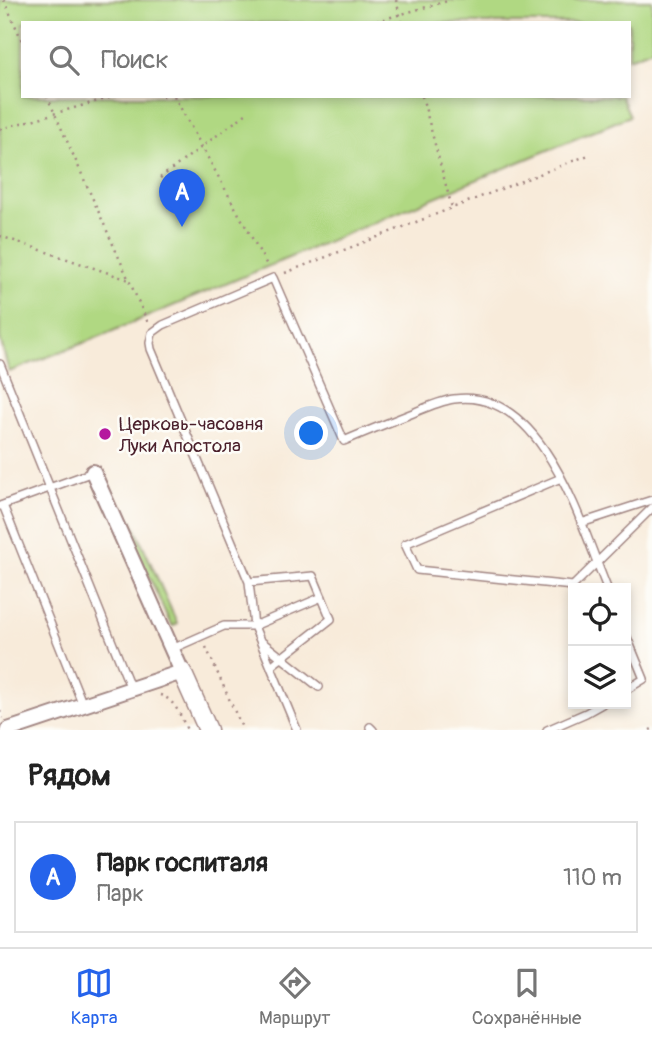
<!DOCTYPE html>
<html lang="ru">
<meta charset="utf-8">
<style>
:root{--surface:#fff;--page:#f2f2f2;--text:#222;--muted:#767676;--line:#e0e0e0;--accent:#2563eb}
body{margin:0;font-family:Pangolin,sans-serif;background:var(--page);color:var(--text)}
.controls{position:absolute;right:21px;bottom:21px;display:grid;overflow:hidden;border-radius:0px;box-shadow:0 4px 10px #0003}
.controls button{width:63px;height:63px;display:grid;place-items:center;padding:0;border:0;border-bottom:2px solid var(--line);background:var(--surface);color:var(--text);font:35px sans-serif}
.you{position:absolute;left:312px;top:434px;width:24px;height:24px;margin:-18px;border:5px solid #fff;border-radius:50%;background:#1a73e8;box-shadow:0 0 0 10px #1a73e833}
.badge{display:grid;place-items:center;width:46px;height:46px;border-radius:50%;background:var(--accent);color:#fff;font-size:23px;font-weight:700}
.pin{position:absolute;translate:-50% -58px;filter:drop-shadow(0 2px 4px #0008)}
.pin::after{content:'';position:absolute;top:37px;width:24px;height:21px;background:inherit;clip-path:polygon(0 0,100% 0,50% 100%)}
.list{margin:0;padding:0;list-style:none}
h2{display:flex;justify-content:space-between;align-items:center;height:91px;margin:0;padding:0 28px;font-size:30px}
h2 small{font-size:23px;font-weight:400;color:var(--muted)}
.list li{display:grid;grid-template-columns:46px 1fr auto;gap:21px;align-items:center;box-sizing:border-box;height:112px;margin:0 14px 14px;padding:0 14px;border:2px solid var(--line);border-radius:0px}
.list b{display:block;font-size:26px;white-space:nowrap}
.list p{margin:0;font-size:23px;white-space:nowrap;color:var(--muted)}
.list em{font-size:23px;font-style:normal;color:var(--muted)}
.icon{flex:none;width:38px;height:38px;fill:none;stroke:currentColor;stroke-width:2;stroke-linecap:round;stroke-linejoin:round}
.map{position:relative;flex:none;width:652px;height:730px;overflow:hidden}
.search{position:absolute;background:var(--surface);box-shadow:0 4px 10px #0003;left:21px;right:21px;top:21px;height:77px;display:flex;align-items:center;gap:18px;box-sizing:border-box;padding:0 24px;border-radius:0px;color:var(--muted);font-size:26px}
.sheet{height:217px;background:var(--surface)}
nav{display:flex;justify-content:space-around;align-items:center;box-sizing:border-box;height:98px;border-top:2px solid var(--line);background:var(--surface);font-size:19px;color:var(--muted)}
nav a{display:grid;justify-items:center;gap:4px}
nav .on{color:var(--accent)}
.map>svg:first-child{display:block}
.green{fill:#b0d882;stroke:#7d7c56;stroke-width:2}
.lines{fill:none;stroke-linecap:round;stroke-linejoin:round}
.service-casing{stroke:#a18582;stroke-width:10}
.minor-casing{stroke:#a18582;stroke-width:18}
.tertiary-casing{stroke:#a18582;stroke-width:21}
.path{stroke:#a18582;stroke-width:2.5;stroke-dasharray:2 5;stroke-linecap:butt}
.service{stroke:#fff;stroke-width:7}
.minor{stroke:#fff;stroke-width:14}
.tertiary{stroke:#fff;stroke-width:18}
.poi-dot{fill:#b5179e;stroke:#fdfcf7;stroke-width:2.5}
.labels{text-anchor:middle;stroke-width:5;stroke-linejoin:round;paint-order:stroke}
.poi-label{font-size:19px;fill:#4a1f2b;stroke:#fdfcf7;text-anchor:start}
</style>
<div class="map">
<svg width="652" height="730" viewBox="0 0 652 730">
<rect width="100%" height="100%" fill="#fdfcf7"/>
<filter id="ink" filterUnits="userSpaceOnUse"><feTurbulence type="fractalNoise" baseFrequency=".0143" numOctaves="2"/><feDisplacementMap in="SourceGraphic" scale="14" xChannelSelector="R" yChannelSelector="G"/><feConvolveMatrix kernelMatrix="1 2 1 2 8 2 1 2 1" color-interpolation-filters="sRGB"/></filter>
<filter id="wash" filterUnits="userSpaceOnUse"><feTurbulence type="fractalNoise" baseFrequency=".00686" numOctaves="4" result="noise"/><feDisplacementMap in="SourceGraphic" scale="28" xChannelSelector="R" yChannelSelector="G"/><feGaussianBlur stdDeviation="1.57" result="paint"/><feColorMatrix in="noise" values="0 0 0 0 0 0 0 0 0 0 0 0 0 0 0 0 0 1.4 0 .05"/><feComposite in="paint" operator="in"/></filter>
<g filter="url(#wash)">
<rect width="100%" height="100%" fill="#f8ebda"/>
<path class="green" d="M 0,0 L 652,0 L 652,49 L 629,58 L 629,23 L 23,23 L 23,96 L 621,96 L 630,116 L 91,340 L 9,372 L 0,338 Z
M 126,519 L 129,519 L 132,521 L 177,623 L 176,625 L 173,626 L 170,623 L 125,523 Z"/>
</g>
<g filter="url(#ink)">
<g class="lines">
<g class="service-casing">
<path id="service" d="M 0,364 L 131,689
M 561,478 L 405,544 L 417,570 L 573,586 L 652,508
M 3,505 L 83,705
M 0,506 L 93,472
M 581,523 L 652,500
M 249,582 L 313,576 L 331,619 L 271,666
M 626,635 L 644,679 L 626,690
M 262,642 L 319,687
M 172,649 L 224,626 L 254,626 L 322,597
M 370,727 L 373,730
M 297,730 L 254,626 L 249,582 L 151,349 L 150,343 L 152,333 L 163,325 L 273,278 L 344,441 C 367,431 390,422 413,413 C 427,407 440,401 454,399 C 543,386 581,525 607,588
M 547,730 L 586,713 L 602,704"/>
</g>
<g class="minor-casing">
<path id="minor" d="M 8,730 L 182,672 L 93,472"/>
</g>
<g class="tertiary-casing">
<path id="tertiary" d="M 182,672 L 208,730"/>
</g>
<path class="path" d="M 4,0 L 23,43
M 396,0 L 402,23
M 370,23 L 451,0
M 47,96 L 148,323
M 162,96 L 165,96
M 174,96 L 268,267
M 422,96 L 452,208
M 0,129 L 116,96
M 160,178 L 247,113
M 0,236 L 129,280
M 285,273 L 591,154
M 206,647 L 243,730
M 160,695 C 175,699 181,717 187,730
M 0,711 L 3,718
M 650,730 L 652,729"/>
<use href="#service" class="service"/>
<use href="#minor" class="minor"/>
<use href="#tertiary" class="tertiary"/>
</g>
</g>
<circle class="poi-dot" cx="105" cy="434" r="7"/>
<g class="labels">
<g class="poi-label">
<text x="119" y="430">Церковь-часовня<tspan x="119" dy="22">Луки Апостола</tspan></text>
</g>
</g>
</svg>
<div class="controls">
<button><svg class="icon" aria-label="locate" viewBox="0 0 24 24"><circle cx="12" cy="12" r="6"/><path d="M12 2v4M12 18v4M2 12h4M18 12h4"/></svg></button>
<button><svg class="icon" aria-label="layers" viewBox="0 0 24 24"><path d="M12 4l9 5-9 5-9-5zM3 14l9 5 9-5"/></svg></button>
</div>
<div class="you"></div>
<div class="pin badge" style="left:182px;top:227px">A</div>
<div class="search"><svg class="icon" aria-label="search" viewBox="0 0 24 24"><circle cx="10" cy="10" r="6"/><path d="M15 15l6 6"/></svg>Поиск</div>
</div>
<section class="sheet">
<h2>Рядом<small></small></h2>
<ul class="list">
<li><span class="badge">A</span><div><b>Парк госпиталя</b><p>Парк</p></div><em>110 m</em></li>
</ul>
</section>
<nav>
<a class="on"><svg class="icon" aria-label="map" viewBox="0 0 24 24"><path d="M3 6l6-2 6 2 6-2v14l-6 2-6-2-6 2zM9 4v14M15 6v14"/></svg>Карта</a>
<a><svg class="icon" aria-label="directions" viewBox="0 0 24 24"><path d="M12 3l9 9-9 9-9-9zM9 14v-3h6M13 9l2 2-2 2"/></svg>Маршрут</a>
<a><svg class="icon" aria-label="saved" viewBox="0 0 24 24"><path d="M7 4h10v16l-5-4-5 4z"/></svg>Сохранённые</a>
</nav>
